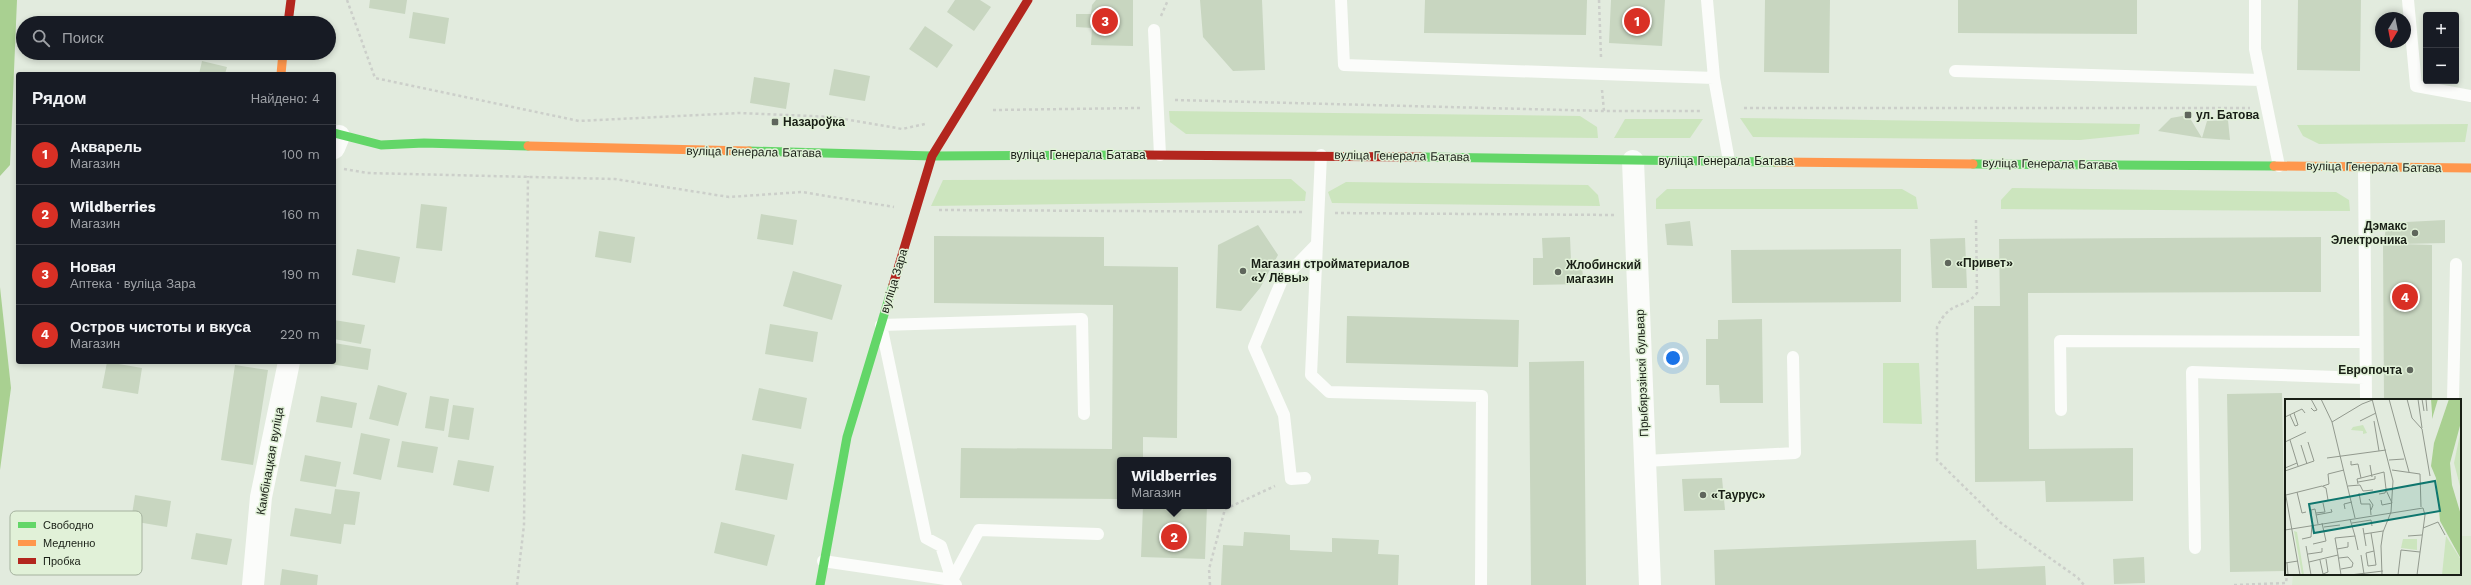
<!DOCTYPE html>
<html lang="ru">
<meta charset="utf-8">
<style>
:root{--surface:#171b24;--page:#20242c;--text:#f1f3f6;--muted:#9ea1a6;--line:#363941;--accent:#d93025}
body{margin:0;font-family:"Work Sans",sans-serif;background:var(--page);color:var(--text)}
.controls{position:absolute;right:12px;top:12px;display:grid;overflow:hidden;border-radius:4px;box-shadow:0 2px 6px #0003}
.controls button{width:36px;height:36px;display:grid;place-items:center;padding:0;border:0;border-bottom:1px solid var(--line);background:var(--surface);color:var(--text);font:20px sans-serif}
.compass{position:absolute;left:2375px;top:12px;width:36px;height:36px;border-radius:50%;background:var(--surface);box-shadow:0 2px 6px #0003;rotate:190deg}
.you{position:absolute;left:1673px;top:358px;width:14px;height:14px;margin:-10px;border:3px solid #fff;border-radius:50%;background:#1a73e8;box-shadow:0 0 0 6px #1a73e833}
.badge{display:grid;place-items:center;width:26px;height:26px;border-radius:50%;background:var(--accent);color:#fff;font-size:13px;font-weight:700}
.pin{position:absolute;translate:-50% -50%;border:2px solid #fff;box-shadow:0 1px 4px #0006}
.popup{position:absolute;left:1117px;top:457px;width:114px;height:52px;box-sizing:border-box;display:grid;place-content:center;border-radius:4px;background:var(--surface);filter:drop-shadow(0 1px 3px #0005);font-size:13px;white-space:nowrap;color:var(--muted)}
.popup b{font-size:15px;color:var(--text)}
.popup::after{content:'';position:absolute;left:50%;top:100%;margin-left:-8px;border:8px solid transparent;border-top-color:var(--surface)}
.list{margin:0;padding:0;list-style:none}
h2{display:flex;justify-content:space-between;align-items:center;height:52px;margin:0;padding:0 16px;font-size:17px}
h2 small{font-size:13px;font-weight:400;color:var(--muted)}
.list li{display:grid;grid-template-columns:26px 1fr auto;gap:12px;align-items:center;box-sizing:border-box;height:60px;padding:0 16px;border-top:1px solid var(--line)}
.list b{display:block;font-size:15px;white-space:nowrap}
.list p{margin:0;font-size:13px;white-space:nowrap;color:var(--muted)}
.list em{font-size:13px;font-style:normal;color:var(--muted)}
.icon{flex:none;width:22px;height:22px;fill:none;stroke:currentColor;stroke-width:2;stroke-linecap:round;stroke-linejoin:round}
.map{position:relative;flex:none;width:2471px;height:585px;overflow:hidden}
.search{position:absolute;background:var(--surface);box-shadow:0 2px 6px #0003;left:16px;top:16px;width:320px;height:44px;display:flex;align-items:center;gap:10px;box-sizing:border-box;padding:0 14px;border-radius:22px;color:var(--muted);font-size:15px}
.panel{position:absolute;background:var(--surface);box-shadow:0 2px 6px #0003;left:16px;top:72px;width:320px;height:292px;border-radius:4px}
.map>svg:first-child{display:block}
.built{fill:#dae9d2}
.green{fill:#cce5be}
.water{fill:#a9d091}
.building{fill:#c8d6c0}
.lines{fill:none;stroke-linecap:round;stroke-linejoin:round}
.path{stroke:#cccfca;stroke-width:2.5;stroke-dasharray:3 3;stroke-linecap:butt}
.lane{stroke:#fbfcfa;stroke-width:12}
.street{stroke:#fbfcfa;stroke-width:22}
.fast{stroke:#63d668;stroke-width:9}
.slow{stroke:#ff974d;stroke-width:9}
.jam{stroke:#b3261e;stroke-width:9}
.poi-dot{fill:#5f665c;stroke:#e1f1d8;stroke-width:1.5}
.labels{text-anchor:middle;stroke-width:3;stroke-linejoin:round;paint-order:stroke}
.poi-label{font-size:12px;font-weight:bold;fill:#191f16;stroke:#e1f1d8;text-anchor:start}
.street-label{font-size:12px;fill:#191f16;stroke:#e1f1d8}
.inset-road{fill:none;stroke:#92998e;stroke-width:1}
.view{fill:#0f766e;fill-opacity:0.15;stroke:#0f766e;stroke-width:2}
.inset-edge{fill:none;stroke:#191f16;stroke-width:2}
.key{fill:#e1f1d8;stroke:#a5b29e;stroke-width:1}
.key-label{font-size:11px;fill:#191f16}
</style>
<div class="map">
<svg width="2471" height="585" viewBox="0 0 2471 585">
<rect width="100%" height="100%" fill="#e2ebde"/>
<path class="built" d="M 2460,536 L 2471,536 L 2471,585 L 2292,585 L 2293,574 L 2460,574 Z"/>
<path class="green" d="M 1169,111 L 1580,116 L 1597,127 L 1598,138 L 1186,134 L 1170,122 Z
M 1740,118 L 2140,124 L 2139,134 L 2080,140 L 1753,137 Z
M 1625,119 L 1703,119 L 1690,138 L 1614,138 Z
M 2468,124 L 2465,142 L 2319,144 L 2303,136 L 2297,125 Z
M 1291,179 L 1306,192 L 1305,201 L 931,206 L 943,180 Z
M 1346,182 L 1588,185 L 1598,195 L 1600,206 L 1332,203 L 1328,192 Z
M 2012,188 L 2336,192 L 2349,200 L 2350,211 L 2001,209 L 2001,200 Z
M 1667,189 L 1902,189 L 1916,197 L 1918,209 L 1656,209 L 1656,199 Z
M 1883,363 L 1919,363 L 1922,424 L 1883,423 Z"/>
<path class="water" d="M 0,0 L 17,0 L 10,165 L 0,176 Z
M 0,287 L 11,388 L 0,470 Z"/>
<path class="building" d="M 370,0 L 407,0 L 405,14 L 369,8 Z
M 955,0 L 980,0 L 991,7 L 974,31 L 947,12 Z
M 1096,0 L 1133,0 L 1133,46 L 1091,45 L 1092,28 L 1076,27 L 1076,14 L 1091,14 L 1092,5 Z
M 1200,0 L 1262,0 L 1265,70 L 1233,71 L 1203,37 Z
M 1425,0 L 1587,0 L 1586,35 L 1424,33 Z
M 1611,0 L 1665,0 L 1662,46 L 1609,43 Z
M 1765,0 L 1830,0 L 1829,73 L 1764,72 Z
M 1958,0 L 2137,0 L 2137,34 L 1958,33 Z
M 2298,0 L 2361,0 L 2360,71 L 2297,70 Z
M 413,12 L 449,18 L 445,44 L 409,38 Z
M 208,18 L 231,22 L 231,23 L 207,23 Z
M 925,26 L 953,45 L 937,68 L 909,49 Z
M 202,61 L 227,67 L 225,74 L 199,74 Z
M 834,69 L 870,76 L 865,101 L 829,95 Z
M 754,77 L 790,83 L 786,109 L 750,103 Z
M 2188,115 L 2202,138 L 2158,131 L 2171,118 Z
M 2228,120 L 2230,140 L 2202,138 L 2207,121 Z
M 421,204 L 447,207 L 442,251 L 416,248 Z
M 761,214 L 797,220 L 793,245 L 757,239 Z
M 2445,220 L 2445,243 L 2399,244 L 2432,245 L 2432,400 L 2384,400 L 2383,245 L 2387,223 Z
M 1690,221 L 1693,246 L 1667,245 L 1665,224 Z
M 1258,225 L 1278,255 L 1260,288 L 1241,311 L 1216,308 L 1218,245 Z
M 599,231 L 635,237 L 631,263 L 595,257 Z
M 934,236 L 1104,237 L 1104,266 L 1178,267 L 1177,438 L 1143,437 L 1143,460 L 1120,460 L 1120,499 L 960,498 L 961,448 L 1112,449 L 1113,305 L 934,303 Z
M 1570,237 L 1571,260 L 1582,260 L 1583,284 L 1533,285 L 1533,258 L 1543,258 L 1542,238 Z
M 2321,237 L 2321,292 L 2028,293 L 2029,449 L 2133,448 L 2133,501 L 2046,502 L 2045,481 L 1975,482 L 1974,306 L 2000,306 L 1999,239 Z
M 1965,238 L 1967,288 L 1932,288 L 1930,239 Z
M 357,249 L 400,257 L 395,283 L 352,275 Z
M 1901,249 L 1901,302 L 1732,303 L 1731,250 Z
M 793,271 L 842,285 L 832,320 L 783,306 Z
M 1347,316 L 1519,320 L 1518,367 L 1346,363 Z
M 1762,319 L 1763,403 L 1720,403 L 1719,385 L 1706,385 L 1706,339 L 1718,339 L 1718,320 Z
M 334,320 L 365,325 L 361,344 L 334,339 Z
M 770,324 L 818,332 L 813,362 L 765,354 Z
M 334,343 L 371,349 L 368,370 L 324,363 L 334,362 Z
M 1584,361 L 1586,585 L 1531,585 L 1529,362 Z
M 107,362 L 142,368 L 138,394 L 102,388 Z
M 235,365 L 268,370 L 253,465 L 221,460 Z
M 378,385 L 407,393 L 398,426 L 369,419 Z
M 759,388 L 807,398 L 801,429 L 752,420 Z
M 2282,393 L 2285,571 L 2230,572 L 2227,394 Z
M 321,396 L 357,403 L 352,428 L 316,422 Z
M 430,396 L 449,399 L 444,431 L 425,428 Z
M 453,405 L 474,408 L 469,440 L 448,437 Z
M 361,433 L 390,439 L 381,480 L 353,474 Z
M 402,441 L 438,447 L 433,473 L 397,467 Z
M 742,454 L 794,464 L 787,500 L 735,490 Z
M 305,455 L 341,462 L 336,487 L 300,481 Z
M 458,460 L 494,466 L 489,492 L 453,485 Z
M 1722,478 L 1725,510 L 1684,511 L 1682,479 Z
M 335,489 L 360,492 L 355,525 L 344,524 L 341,544 L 290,536 L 295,508 L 331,514 Z
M 135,495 L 171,501 L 167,527 L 131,521 Z
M 1143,506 L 1207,506 L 1205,559 L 1141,557 Z
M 721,522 L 775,535 L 767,566 L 714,553 Z
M 1244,532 L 1290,535 L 1290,550 L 1332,552 L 1332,538 L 1379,540 L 1378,554 L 1399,555 L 1398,585 L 1221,585 L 1223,545 L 1243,546 Z
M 196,533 L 232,539 L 227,565 L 191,559 Z
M 1976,540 L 1977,569 L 2045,566 L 2046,585 L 1715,585 L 1714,550 Z
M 2144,557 L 2145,583 L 2114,584 L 2113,559 Z
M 282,569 L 318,575 L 317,585 L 280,585 Z"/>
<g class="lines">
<path class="path" d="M 347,0 L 375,78 L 579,121 L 739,113 L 833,117 L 902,129 L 925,124
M 1599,0 L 1601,57
M 1161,16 L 1168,0
M 1602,90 L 1604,111
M 1175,100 L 1604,111 L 1700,111
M 1744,108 L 2250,108
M 993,110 L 1140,108
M 344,169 L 367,173 L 615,179 L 729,197 L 802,192 L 894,207
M 939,210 L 1302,212
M 1335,213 L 1614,215
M 1976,220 L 1977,293 C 1962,311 1951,299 1937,327 L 1937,460 L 2001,523 L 2078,578 L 2084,585
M 517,585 L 524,525 L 528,176
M 1210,585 L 1209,569 L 1225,509 L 1275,486
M 2234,585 L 2286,583 L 2287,574"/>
<path class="lane" d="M 1341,0 L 1344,65 L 1714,78
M 1707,0 L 1714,78 L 1729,161
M 2255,0 L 2255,49 L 2279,166
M 2408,0 L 2416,86 L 2471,96
M 1154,30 L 1160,155
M 1955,71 L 2261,80
M 1321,155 L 1311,375 L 1329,392 L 1482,396 L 1481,585
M 2364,167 L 2366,400
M 2453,400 L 2456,264
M 2061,410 L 2060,341 L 2365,342
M 1645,461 L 1795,453 L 1793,357
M 1305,478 L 1291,479 L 1284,415 L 1254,347 L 1282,280 L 1317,244
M 2195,548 L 2192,372 L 2365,378
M 823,561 L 952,580 L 956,585
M 952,580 L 941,546 L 926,538 L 881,325 L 1082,319 L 1084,414
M 952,580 L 979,530 L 1098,534"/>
<path class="street" d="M 334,148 L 339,136
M 1633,161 L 1650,585
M 253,585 L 261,497 L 289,362"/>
<path class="fast" d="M 334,133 L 381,145 L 424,143 L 528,146
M 749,151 L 932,156 L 1145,155
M 1421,157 L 1776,162
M 1973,164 L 2274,166
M 820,585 L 847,437 L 893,285"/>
<path class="slow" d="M 281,74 L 283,53
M 528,146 L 749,151
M 1776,162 L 1973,164
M 2274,166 L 2471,168"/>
<path class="jam" d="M 288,23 L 291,0
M 1145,155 L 1421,157
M 893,285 L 932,156 L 1028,0"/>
</g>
<g class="poi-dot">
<rect x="2184" y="111" width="8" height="8" rx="2"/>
<rect x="771" y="118" width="8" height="8" rx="2"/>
<circle cx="2415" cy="233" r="4"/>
<circle cx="1948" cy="263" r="4"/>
<circle cx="1243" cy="271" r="4"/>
<circle cx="1558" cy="272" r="4"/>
<circle cx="2410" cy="370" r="4"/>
<circle cx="1703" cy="495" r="4"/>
</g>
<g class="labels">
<g class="poi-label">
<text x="2196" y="119">ул. Батова</text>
<text x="783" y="126">Назароўка</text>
<text x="2407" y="230" text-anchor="end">Дэмакс<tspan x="2407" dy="14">Электроника</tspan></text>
<text x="1956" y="267">«Привет»</text>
<text x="1251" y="268">Магазин стройматериалов<tspan x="1251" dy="14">«У Лёвы»</tspan></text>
<text x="1566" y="269">Жлобинский<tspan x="1566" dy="14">магазин</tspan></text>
<text x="2402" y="374" text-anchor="end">Европочта</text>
<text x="1711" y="499">«Таурус»</text>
</g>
<g class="street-label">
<text transform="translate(754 152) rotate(1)" y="4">вуліца Генерала Батава</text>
<text x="1078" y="159">вуліца Генерала Батава</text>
<text transform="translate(1402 156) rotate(1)" y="4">вуліца Генерала Батава</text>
<text x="1726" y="165">вуліца Генерала Батава</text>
<text transform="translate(2050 164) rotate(1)" y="4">вуліца Генерала Батава</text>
<text transform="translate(2374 167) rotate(1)" y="4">вуліца Генерала Батава</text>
<text transform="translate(894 281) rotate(-73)" y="4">вуліца Зара</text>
<text transform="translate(1642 373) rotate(-92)" y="4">Прыбярэзінскі бульвар</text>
<text transform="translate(270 461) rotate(-80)" y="4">Камбінацкая вуліца</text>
</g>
</g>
<g transform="translate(2285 399)">
<rect width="176" height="176" fill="#e2ebde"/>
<path d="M 78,26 L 82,34 L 78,35 L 78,32 L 66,31 L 68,28 ZM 176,31 L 176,91 L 169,64 ZM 9,132 L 12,133 L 19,176 L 17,176 ZM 161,137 L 176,161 L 176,176 L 157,176 ZM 118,140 L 132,140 L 132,151 L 116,149 Z" fill="#cce5be"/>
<path d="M 146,0 L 153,0 L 147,20 L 147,14 ZM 164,0 L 176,0 L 176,23 L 165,64 L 167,86 L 176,116 L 176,160 L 155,122 L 151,79 L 146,67 L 149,44 Z" fill="#a9d091"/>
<path class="inset-road" d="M 20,0 L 26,0 L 32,11 L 29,12 L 26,9M 36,0 L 47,23 L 70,119M 87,0 L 108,82 L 106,113 L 98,133 L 96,147 L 97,176M 104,0 L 124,73M 122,0 L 127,19 L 137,30 L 145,77M 133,0 L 137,29M 137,0 L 139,12M 141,0 L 142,12M 5,16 L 10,27 L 13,26 L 9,14M 0,18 L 17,10 L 20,14M 75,22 L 91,14M 89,22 L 94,52M 47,23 L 77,5 L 90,0M 5,41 L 13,67M 0,43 L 21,33M 16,46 L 22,65M 42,59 L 101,51M 104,61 L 119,60M 66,62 L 66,66 L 73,65 L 76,79 L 72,80 L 73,85M 85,66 L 87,78M 0,69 L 12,64M 107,71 L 135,75 L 136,108M 0,72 L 29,62 L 23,43M 76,79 L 99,73 L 101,90 L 108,91M 73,83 L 90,80 L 90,77M 38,87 L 44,85 L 43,75 L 59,71M 63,87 L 75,86 L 78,92 L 88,91M 0,92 L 15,176M 12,93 L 17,114 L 21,113M 74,94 L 76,105 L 85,105 L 86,116M 94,95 L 100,94 L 101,91 L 107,104 L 97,106 L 96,101M 1,96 L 37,87 L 41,89 L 43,101M 84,100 L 88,106 L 86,111M 60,110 L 59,105 L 67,103M 31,114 L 40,113 L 38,104M 31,116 L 47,113 L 46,110M 65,120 L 70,137M 27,121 L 26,111 L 30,110 L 33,125M 67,124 L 86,121 L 87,127M 39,128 L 55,126M 78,129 L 81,147M 138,129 L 153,123 L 160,136M 0,131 L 138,109 L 140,116 L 132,176M 86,134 L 89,152 L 81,154 L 83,167 L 91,166 L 89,152M 79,135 L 98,132M 123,137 L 137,136M 17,140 L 26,138 L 27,126M 28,145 L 41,142 L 37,124M 21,147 L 26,176M 52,150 L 63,148 L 63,143M 23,155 L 37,153 L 37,149M 53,156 L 56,176M 76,156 L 79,175M 54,159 L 63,158 L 68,164 L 67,168 L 56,170M 35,161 L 38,175 L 43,173 L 41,160M 24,163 L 53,156 L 50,139 L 70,137 L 73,151M 0,164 L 13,162M 2,164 L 3,176M 65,176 L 98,172M 113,176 L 116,151 L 135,153"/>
<path class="view" d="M 150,82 L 155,112 L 29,134 L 24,105 Z"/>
<rect width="176" height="176" class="inset-edge"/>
</g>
<rect x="10" y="511" width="132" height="64" rx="6" class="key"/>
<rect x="18" y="522" width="18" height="6" fill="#63d668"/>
<rect x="18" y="540" width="18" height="6" fill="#ff974d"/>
<rect x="18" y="558" width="18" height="6" fill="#b3261e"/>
<g class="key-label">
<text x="43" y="529">Свободно</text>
<text x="43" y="547">Медленно</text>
<text x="43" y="565">Пробка</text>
</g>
</svg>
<div class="controls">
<button>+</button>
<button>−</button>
</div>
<svg class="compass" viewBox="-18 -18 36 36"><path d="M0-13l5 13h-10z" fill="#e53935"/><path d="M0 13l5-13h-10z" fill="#9ea1a6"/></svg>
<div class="you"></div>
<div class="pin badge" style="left:1637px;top:21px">1</div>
<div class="pin badge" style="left:1174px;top:537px">2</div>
<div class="popup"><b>Wildberries</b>Магазин</div>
<div class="pin badge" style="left:1105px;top:21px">3</div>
<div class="pin badge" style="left:2405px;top:297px">4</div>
<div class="search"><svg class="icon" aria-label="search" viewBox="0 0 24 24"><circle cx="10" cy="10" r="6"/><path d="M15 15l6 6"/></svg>Поиск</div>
<section class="panel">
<h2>Рядом<small>Найдено: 4</small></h2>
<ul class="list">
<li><span class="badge">1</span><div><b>Акварель</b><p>Магазин</p></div><em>100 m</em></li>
<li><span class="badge">2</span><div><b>Wildberries</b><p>Магазин</p></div><em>160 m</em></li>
<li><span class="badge">3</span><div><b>Новая</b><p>Аптека · вуліца Зара</p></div><em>190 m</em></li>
<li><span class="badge">4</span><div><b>Остров чистоты и вкуса</b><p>Магазин</p></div><em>220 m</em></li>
</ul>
</section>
</div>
